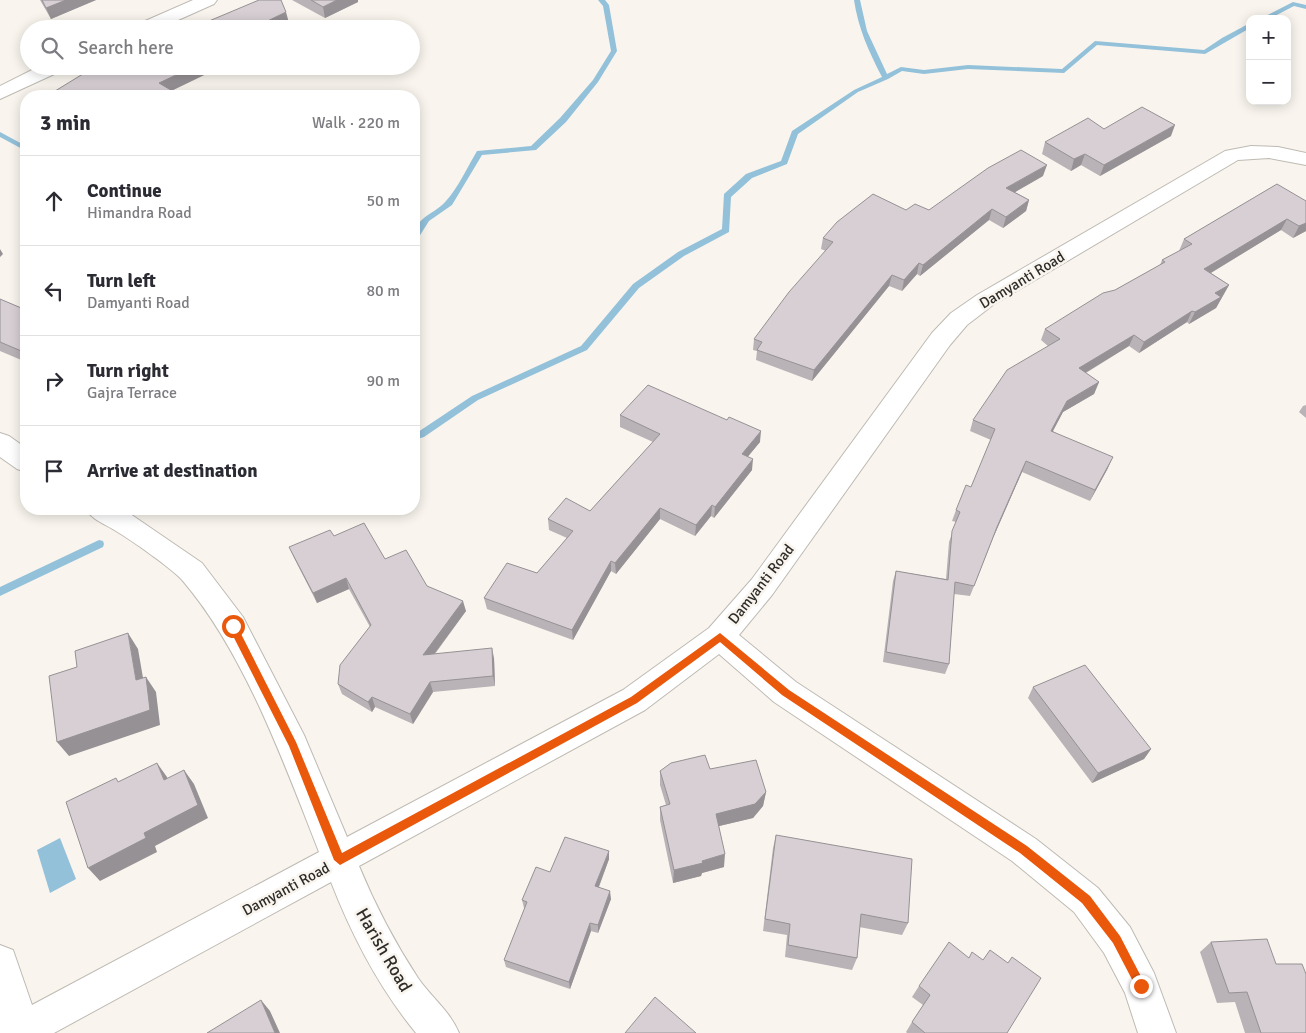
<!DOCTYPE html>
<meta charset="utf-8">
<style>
:root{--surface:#fff;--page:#f7f7f7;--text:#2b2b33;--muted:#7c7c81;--line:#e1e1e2}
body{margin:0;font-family:Signika,sans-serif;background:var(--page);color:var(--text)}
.controls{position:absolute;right:15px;top:15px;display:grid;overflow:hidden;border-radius:10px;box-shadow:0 2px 12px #0003}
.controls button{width:45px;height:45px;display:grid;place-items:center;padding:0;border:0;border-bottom:1px solid var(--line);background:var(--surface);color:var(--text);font:25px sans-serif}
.stop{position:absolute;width:15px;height:15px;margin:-11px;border:4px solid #ea580c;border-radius:50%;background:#fff}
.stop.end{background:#ea580c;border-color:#fff;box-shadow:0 1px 5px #0008}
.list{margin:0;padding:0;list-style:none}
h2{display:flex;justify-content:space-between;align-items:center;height:65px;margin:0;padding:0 20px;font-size:21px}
h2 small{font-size:16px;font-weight:400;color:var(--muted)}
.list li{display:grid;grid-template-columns:32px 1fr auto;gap:15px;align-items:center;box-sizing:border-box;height:90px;padding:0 20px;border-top:1px solid var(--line)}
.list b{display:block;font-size:19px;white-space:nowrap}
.list p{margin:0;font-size:16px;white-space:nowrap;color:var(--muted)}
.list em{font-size:16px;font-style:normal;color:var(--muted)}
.icon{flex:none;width:28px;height:28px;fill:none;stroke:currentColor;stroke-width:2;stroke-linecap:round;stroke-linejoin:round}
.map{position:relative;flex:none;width:1306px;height:1033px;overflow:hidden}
.search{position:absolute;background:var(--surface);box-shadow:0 2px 12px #0003;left:20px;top:20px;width:400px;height:55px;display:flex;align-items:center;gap:12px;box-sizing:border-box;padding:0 18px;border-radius:28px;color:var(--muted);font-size:19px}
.panel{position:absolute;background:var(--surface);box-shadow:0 2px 12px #0003;left:20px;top:90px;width:400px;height:425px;border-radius:20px}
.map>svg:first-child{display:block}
.water{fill:#93c1da}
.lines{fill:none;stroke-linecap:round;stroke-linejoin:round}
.stream{fill:#93c1da;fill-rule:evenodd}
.minor-casing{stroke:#bebab3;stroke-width:2}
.minor{fill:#fff;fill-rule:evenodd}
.wall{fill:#b9b2b6}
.shaded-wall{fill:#969194}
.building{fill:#d7cfd4;stroke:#969194}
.route{fill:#ea580c}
.labels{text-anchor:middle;stroke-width:5;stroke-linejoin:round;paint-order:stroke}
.street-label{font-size:15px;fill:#2d2c29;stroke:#f9f5ee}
.near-street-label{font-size:18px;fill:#2d2c29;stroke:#f9f5ee}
</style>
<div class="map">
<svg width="1306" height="1033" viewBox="0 0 1306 1033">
<rect width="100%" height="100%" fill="#f9f5ee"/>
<path class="water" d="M 60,838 L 76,879 L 50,893 L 37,850 Z"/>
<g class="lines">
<path class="stream" d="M 598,0 L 605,0 L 609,5 L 617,51 L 598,82 L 566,122 L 536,150 L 482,155 L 452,205 L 429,221 L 417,240 L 414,240 C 414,216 434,215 446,201 C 458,188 468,166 477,151 L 531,146 L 560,118 L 593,80 L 611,51 L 603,6 Z
M 854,0 L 860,0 L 867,31 L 887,74 L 901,67 L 924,70 L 968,65 L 1062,69 L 1095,41 L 1204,50 L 1222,38 L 1250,23 L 1250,28 L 1205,54 L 1097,45 L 1064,73 L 968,69 L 924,74 L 902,71 L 888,79 L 858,92 L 798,134 L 787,164 L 752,178 L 731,197 L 729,232 L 684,256 L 639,288 L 587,350 L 478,400 L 424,437 L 414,440 L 414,434 L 418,432 L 472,396 L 581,346 L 633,284 L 678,252 L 722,229 L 724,194 L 746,174 L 781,161 L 792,131 L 854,90 L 882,77 C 869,52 858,28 854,0 Z
M 1293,2 L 1306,5 L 1306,9 L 1294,6 L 1269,19 L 1260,19 Z
M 0,132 L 26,146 L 26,151 L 0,137 Z
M 99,540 L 103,541 L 104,544 L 103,547 L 0,596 L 0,587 Z"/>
<g class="minor-casing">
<path id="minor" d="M 193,0 L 217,0 L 214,4 L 158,29 L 133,29 L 136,25 Z
M 40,66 L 65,66 L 63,70 L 0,99 L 0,86 Z
M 1251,146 L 1278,147 L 1306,153 L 1306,165 L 1269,158 L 1238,160 L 993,305 L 967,325 L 950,345 L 772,595 L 739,635 L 796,682 L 1036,839 L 1098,888 L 1130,927 L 1154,973 L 1176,1033 L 1138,1033 L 1125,993 L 1104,953 L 1074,912 L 1012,861 L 774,702 L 719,654 L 645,710 L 359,866 C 375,905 395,943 418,978 C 431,997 450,1011 459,1033 L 416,1033 C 379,988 352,936 331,882 L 54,1033 L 0,1033 L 0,945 L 13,950 L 32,1005 L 319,852 C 284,763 245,654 183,581 C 173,569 131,540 116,531 C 105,524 92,520 86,509 L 123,509 L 202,563 L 243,617 L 304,735 L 347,837 L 623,690 L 709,628 L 752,579 L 932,333 L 951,313 L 977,295 L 1225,151 Z
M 0,433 L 9,436 L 26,448 L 26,472 L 17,469 L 0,457 Z"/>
</g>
<use href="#minor" class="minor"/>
</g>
<path class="wall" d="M 40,0 L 96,0 L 51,19 Z
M 292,0 L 358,0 L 358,2 L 325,18 Z
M 1104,129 L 1171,136 L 1100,176 L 1081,165 L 1071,171 L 1042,154 L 1045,142 Z
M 1043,176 L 1015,192 L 1029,200 L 1026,211 L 1003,228 L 989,220 L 920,276 L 917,274 L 902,291 L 889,286 L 812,381 L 756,360 L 757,351 L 753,350 L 754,339 L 826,251 L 821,249 L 823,238 L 906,210 L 929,210 Z
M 1277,184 L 1306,231 L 1293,238 L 1281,230 L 1211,273 L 1229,285 L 1216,308 L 1189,324 L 1187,322 L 1139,353 L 1129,346 L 1086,373 L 1099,382 L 1094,394 L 1063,412 L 1053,431 L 1108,468 L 1090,501 L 1022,472 L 993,538 L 970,596 L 954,594 L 949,664 L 945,674 L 883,662 L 893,581 L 896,571 L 946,579 L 949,542 L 956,522 L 952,521 L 956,510 L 971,487 L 991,440 L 970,431 L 973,420 L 1048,346 L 1041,340 L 1045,329 L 1160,265 L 1162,260 L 1179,251 L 1184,239 Z
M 0,299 L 26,310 L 26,362 L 0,351 Z
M 1306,405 L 1306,418 L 1299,412 L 1303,406 Z
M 620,415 L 760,442 L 748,456 L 752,470 L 714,518 L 711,516 L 695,536 L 660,519 L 616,574 L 611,571 L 573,640 L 487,609 L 484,598 L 537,573 L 567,538 L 549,530 L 548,519 L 590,511 L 653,442 L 620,427 Z
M 334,536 L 385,559 L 466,611 L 435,654 L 494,658 L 495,686 L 433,692 L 413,724 L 375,707 L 372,712 L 342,694 L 338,684 L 370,627 L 349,589 L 317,603 L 294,558 L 289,547 Z
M 1033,687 L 1151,749 L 1144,759 L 1092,783 L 1028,698 Z
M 710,769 L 766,792 L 763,806 L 753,818 L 719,826 L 724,867 L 702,873 L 701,876 L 673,883 L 660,820 L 660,807 L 666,805 L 660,785 L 660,771 Z
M 776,835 L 908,923 L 902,935 L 859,927 L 857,958 L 852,970 L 785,957 L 787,935 L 763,931 L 773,848 Z
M 609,851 L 609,859 L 599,887 L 611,899 L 598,933 L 591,931 L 570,989 L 506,967 L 504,960 L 525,908 L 524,908 L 522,900 L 550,872 Z
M 1211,942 L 1276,964 L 1306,1033 L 1245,1033 L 1235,1002 L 1217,1003 L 1200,952 Z
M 919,986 L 1007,1033 L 907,1033 L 906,1032 L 912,1022 L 923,1005 L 912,997 Z"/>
<path class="shaded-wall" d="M 66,0 L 96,0 L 51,19 L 46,8 Z
M 337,0 L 358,0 L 358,2 L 325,18 L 323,7 Z
M 286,12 L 289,23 L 278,29 L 251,29 Z
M 195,66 L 223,66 L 163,95 L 159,83 Z
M 1175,125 L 1171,136 L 1100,176 L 1104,165 Z
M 1085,154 L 1081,165 L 1071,171 L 1074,159 Z
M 1047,165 L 1043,176 L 1003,199 L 1006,188 Z
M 1029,200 L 1026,211 L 1003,228 L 1006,217 Z
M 992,209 L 989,220 L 920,276 L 923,265 Z
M 1287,219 L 1281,230 L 1199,280 L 1204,269 Z
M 1306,223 L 1306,231 L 1293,238 L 1299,226 Z
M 0,249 L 3,254 L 0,257 Z
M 919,263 L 917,274 L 902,291 L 904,280 Z
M 892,275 L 889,286 L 812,381 L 814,370 Z
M 1229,285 L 1216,308 L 1189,324 L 1195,312 L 1215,293 Z
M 1192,311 L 1187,322 L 1139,353 L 1144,342 Z
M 1134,335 L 1129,346 L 1075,379 L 1079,368 Z
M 1099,382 L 1094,394 L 1063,412 L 1047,442 L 1051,431 L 1067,401 Z
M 761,431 L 760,442 L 741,465 L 742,454 Z
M 1113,457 L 1108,468 L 1090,501 L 1095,490 Z
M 753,459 L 752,470 L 714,518 L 715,507 Z
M 1026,461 L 1022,472 L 993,538 L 970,596 L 997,527 Z
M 712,505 L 711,516 L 695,536 L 696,525 Z
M 660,508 L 660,519 L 616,574 L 615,563 Z
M 611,561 L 611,571 L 573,640 L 572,630 Z
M 346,578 L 349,589 L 317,603 L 313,593 Z
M 463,601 L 466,611 L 426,665 L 423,655 Z
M 128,633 L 138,649 L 146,695 L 136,680 Z
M 492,648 L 494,658 L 495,686 L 493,676 Z
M 146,677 L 156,692 L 160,725 L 69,756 L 57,742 Z
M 430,682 L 433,692 L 413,724 L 410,714 Z
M 372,697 L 375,707 L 372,712 L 368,702 Z
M 1151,749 L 1144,759 L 1092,783 L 1098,773 Z
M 157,763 L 167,777 L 174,794 L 164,780 Z
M 184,770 L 194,784 L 208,818 L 155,846 L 157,852 L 100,881 L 88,868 L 144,833 Z
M 766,792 L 763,806 L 753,818 L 715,827 L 716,814 Z
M 609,851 L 609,859 L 596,894 L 595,886 Z
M 725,854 L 724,867 L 702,873 L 701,876 L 673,883 L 674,870 L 702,861 Z
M 610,891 L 611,899 L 598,933 L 598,925 Z
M 590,923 L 591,931 L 570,989 L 569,982 Z
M 261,1000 L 270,1011 L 280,1033 L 275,1033 Z"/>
<path class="building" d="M 42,0 L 66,0 L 46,8 Z
M 259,0 L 281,0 L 286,12 L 251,29 L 190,29 Z
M 311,0 L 337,0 L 323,7 Z
M 99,66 L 195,66 L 159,83 L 181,96 L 47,96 L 86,72 Z
M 1142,107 L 1175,125 L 1104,165 L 1085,154 L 1074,159 L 1045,142 L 1088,118 L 1104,129 Z
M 1021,150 L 1047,165 L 1006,188 L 1029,200 L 1006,217 L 992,209 L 923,265 L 919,263 L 904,280 L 892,275 L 814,370 L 757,350 L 762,342 L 754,339 L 789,292 L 833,242 L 823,238 L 837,222 L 873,194 L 906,210 L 915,204 L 929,210 L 988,168 Z
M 1277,184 L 1306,201 L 1306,223 L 1299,226 L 1287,219 L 1204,269 L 1229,285 L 1215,293 L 1221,297 L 1195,312 L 1192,311 L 1144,342 L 1134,335 L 1079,368 L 1099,382 L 1067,401 L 1051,431 L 1113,457 L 1095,490 L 1026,461 L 997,527 L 974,586 L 955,582 L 949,664 L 886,652 L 896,571 L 948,580 L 952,531 L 960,512 L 956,510 L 966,485 L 971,487 L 995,429 L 973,420 L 1007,370 L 1060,339 L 1045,329 L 1103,293 L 1115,290 L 1165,262 L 1162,260 L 1192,244 L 1184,239 Z
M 0,299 L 26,310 L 26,353 L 0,342 Z
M 648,385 L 727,420 L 729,417 L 761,431 L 742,454 L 753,459 L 715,507 L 712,505 L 696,525 L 660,508 L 615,563 L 611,561 L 572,630 L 484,598 L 507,563 L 537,573 L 573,531 L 548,519 L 566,498 L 590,511 L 660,434 L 620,415 Z
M 364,523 L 385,559 L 406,550 L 427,586 L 463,601 L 423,655 L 492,648 L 493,676 L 430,682 L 410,714 L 372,697 L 368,702 L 338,684 L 340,665 L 371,625 L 346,578 L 313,593 L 289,547 L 330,530 L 334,536 Z
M 128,633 L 136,680 L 146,677 L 150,710 L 57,742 L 49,676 L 77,667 L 75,651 Z
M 1085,665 L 1151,749 L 1098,773 L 1033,687 Z
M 705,755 L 710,769 L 756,760 L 766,792 L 755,804 L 716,814 L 725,854 L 702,861 L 703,863 L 674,870 L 660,807 L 670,804 L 660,771 L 671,763 Z
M 157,763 L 164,780 L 184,770 L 198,805 L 144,833 L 146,838 L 88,868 L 66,802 L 116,778 L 118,782 Z
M 776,835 L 912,859 L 908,923 L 861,914 L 857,958 L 788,945 L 790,924 L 765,919 Z
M 565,837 L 609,851 L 595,886 L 610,891 L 598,925 L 590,923 L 569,982 L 504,960 L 527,902 L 522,900 L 536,867 L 550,872 Z
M 1267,939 L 1276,964 L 1302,964 L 1306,974 L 1306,1033 L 1261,1033 L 1247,992 L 1229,993 L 1211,942 Z
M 949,942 L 969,958 L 972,952 L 983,960 L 990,950 L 1008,963 L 1012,957 L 1041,978 L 1007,1033 L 925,1033 L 912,1022 L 930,995 L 919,986 Z
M 655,997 L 696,1033 L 625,1033 Z
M 261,1000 L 275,1033 L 207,1033 Z"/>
<path class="route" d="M 233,622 L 236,624 L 296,742 L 342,853 L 631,697 L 720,633 L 789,690 L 1027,846 L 1090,896 L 1120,936 L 1146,986 L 1144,989 L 1137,989 L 1113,943 L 1082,903 L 1020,853 L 782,695 L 720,642 L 637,703 L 340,865 L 334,860 L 289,746 L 228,626 Z"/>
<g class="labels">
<g class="street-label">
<text transform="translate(1022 280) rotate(-31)" y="5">Damyanti Road</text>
<text transform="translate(761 584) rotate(-52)" y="5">Damyanti Road</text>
<text transform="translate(286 889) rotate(-28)" y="5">Damyanti Road</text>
</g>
<g class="near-street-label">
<text transform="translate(384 950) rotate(60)" y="6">Harish Road</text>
</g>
</g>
</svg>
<div class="controls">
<button>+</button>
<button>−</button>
</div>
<div class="stop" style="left:233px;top:626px"></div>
<div class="stop end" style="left:1141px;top:986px"></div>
<div class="search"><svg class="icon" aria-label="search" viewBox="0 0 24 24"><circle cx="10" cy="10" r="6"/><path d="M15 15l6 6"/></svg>Search here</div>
<section class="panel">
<h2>3 min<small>Walk · 220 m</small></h2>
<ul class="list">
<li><svg class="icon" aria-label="ahead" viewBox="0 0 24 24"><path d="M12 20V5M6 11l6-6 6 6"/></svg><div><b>Continue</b><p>Himandra Road</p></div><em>50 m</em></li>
<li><svg class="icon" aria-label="left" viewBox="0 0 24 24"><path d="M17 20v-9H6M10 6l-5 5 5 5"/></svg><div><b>Turn left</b><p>Damyanti Road</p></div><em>80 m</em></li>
<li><svg class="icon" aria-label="right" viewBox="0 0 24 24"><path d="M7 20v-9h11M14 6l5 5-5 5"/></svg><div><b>Turn right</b><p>Gajra Terrace</p></div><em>90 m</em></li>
<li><svg class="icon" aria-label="arrive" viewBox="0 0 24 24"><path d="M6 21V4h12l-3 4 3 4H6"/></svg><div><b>Arrive at destination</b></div></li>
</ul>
</section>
</div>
